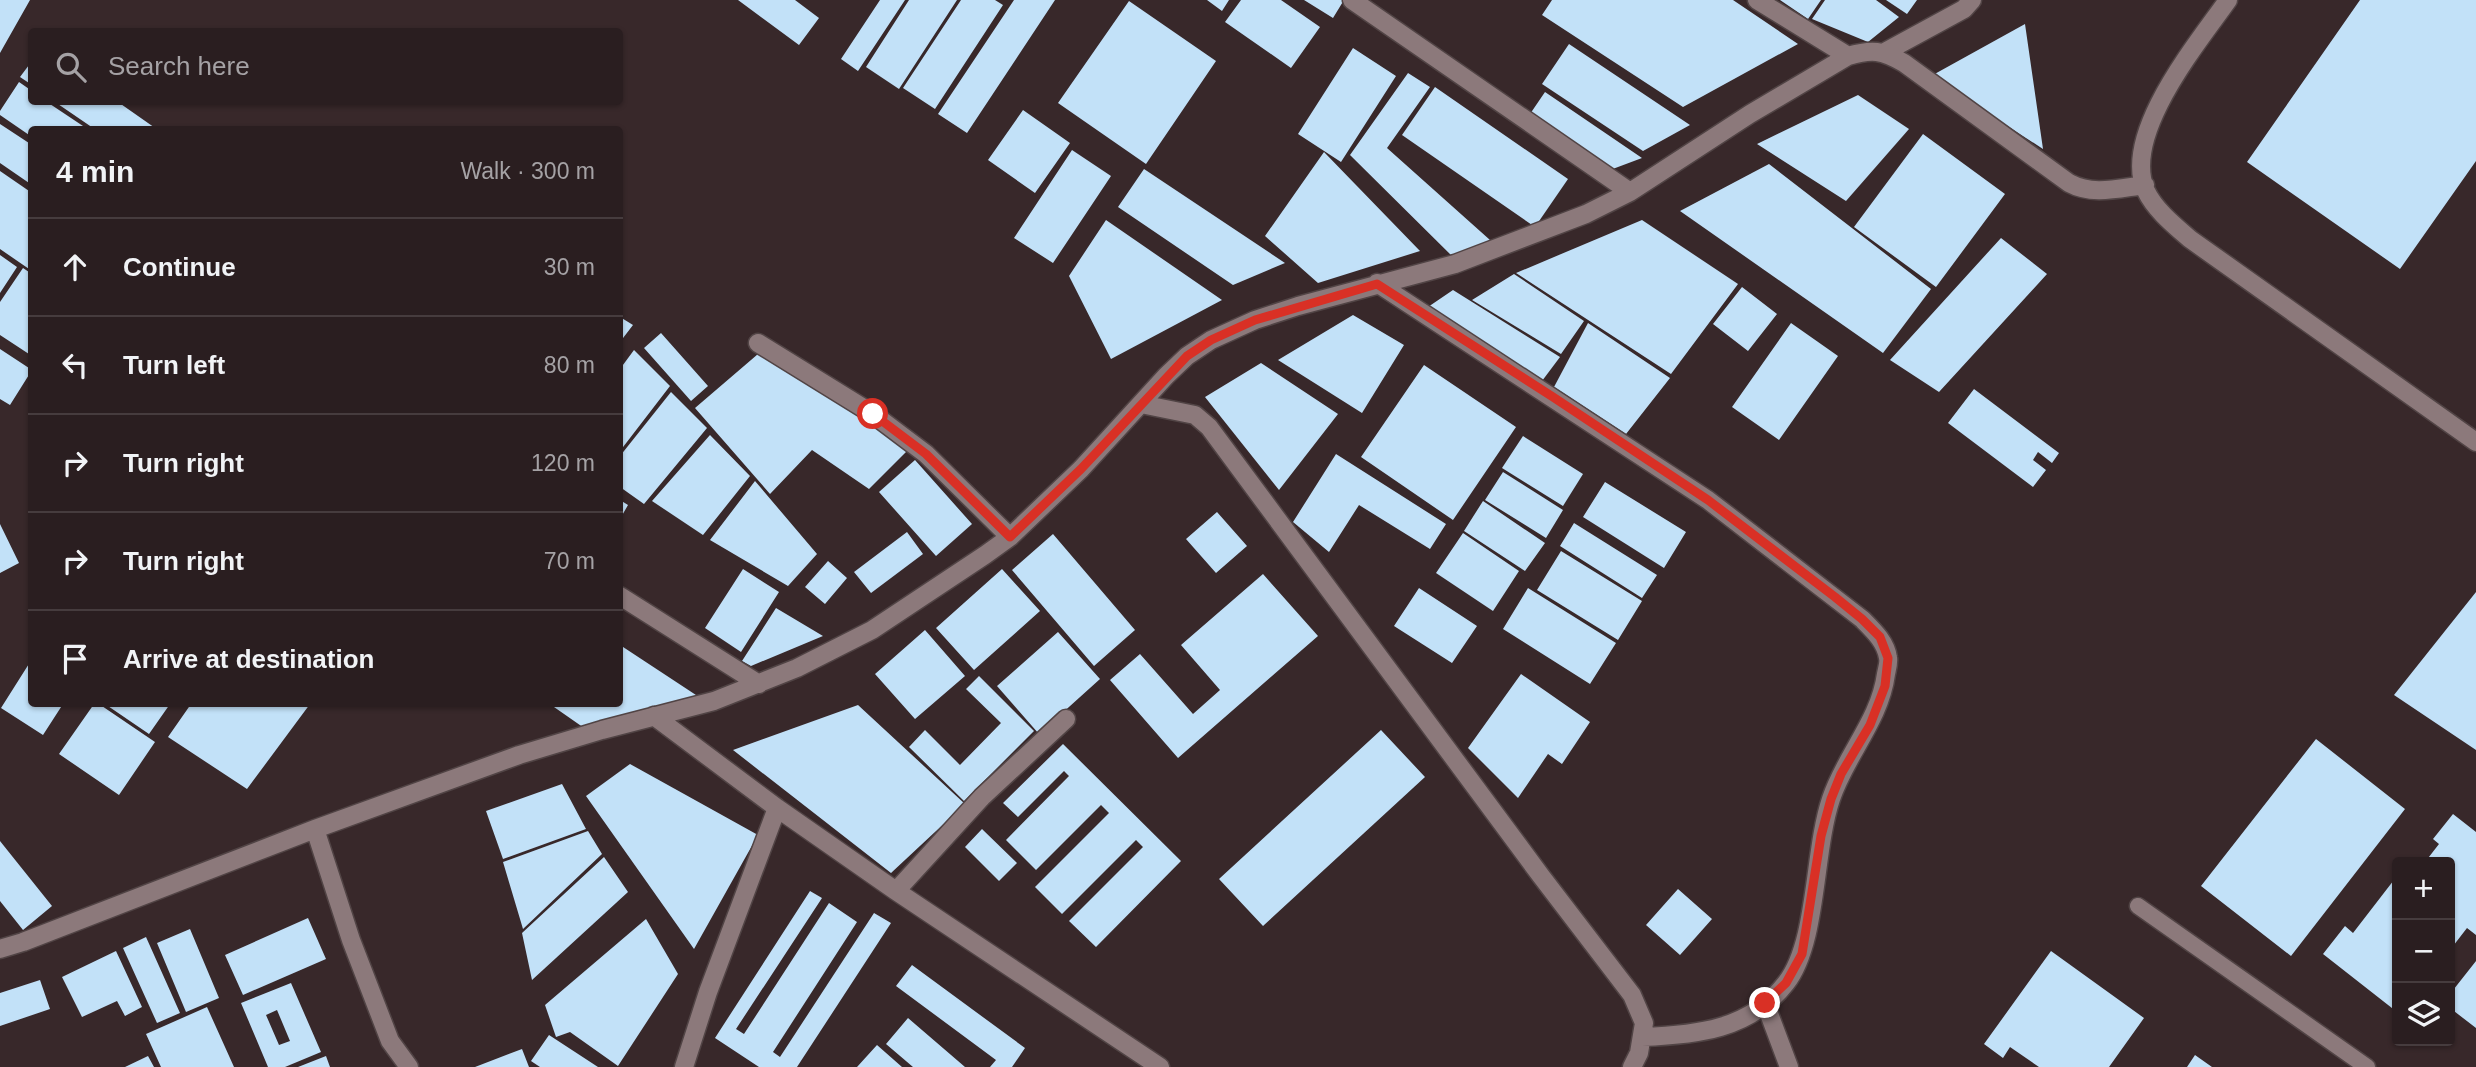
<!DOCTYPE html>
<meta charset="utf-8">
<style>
:root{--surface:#2a1e20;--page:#362b2d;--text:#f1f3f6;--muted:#a5a2a5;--line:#463c3e}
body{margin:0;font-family:Arial,sans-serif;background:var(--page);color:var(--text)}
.controls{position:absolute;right:21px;bottom:21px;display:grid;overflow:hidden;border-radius:7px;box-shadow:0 2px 5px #0004}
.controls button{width:63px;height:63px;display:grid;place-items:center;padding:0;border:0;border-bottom:2px solid var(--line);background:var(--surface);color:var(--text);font:35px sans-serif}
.stop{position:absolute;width:21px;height:21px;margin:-16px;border:5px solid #d93025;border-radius:50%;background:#fff}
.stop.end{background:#d93025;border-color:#fff;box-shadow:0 2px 7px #0008}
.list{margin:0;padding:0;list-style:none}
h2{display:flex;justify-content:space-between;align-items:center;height:91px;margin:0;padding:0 28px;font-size:30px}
h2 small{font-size:23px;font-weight:400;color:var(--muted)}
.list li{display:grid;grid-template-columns:46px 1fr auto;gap:21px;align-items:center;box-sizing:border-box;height:98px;padding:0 28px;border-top:2px solid var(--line)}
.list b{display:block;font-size:26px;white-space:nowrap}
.list em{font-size:23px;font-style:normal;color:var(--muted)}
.icon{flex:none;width:38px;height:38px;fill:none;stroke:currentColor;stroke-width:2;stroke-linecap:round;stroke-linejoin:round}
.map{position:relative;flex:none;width:2476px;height:1067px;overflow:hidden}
.search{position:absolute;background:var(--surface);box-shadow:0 2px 5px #0004;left:28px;top:28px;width:595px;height:77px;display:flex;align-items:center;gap:18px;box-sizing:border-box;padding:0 24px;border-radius:7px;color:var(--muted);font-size:26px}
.panel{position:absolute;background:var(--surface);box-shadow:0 2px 5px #0004;left:28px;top:126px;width:595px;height:581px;border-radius:7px}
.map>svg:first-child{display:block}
.building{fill:#c2e1f8;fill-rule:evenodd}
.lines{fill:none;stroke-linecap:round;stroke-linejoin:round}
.service-casing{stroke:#514445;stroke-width:19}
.minor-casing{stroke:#514445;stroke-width:21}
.service{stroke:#8c797b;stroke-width:16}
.minor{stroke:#8c797b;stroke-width:18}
.route{stroke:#d93025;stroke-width:9}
</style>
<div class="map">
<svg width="2476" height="1067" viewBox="0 0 2476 1067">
<rect width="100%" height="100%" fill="#38282a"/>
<path class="building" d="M 0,0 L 30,0 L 0,53 Z
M 738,0 L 795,0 L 819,18 L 799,45 Z
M 880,0 L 905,0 L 858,71 L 841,59 Z
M 909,0 L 957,0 L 899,89 L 866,67 Z
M 961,0 L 995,0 L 1003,5 L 935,109 L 903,88 Z
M 1014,0 L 1055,0 L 967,133 L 938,114 Z
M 1207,0 L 1229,0 L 1222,11 Z
M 1241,0 L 1281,0 L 1320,27 L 1291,68 L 1225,22 Z
M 1304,0 L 1344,0 L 1333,18 Z
M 1552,0 L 1733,0 L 1798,44 L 1683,107 L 1542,15 Z
M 1780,0 L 1821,0 L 1808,19 Z
M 1825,0 L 1876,0 L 1899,17 L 1868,42 L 1812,19 Z
M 1886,0 L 1917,0 L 1907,14 Z
M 2360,0 L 2476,0 L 2476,161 L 2400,269 L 2247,162 Z
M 1129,1 L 1216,61 L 1146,164 L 1058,103 Z
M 2025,24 L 2043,149 L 1931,76 Z
M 1569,44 L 1690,125 L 1643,151 L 1542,84 Z
M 1353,48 L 1396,76 L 1341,162 L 1298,134 Z
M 32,61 L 32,85 L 20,77 Z
M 1408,73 L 1430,87 L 1387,148 L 1490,240 L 1454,258 L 1350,155 Z
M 19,82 L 32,91 L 32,102 L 47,102 L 89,130 L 32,130 L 32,137 L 0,115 L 0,111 Z
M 1435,87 L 1568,179 L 1535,227 L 1402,135 Z
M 1545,92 L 1642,158 L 1610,170 L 1530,114 Z
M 1858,95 L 1909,129 L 1846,201 L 1757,144 Z
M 55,102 L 118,102 L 158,130 L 96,130 Z
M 1023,110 L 1070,143 L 1035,193 L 988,160 Z
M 0,124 L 32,145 L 32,185 L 0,163 Z
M 1923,134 L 2005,194 L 1936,287 L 1854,227 Z
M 1072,150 L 1111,176 L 1053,263 L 1014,238 Z
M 1324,152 L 1420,251 L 1318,283 L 1265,236 Z
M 1769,164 L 1931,289 L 1883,353 L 1680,211 Z
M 1144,169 L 1285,263 L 1233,285 L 1118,207 Z
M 0,171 L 32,193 L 32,271 L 0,249 Z
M 1106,220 L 1222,300 L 1111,359 L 1069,276 Z
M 1642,220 L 1738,284 L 1671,374 L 1516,273 Z
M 2001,238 L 2047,274 L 1939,392 L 1890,360 Z
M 0,255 L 17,267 L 0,293 Z
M 23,268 L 32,274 L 32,356 L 0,335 L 0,302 Z
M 1514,274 L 1584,321 L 1561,354 L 1472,300 Z
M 1742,287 L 1777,314 L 1748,351 L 1713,324 Z
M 1453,290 L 1560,357 L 1542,381 L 1428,307 Z
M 1353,315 L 1404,345 L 1362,413 L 1278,360 Z
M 620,317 L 633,325 L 620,342 Z
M 1588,323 L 1670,378 L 1626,434 L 1554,387 Z
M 1791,323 L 1838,356 L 1779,440 L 1732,407 Z
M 661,333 L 708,386 L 691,401 L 644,348 Z
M 0,349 L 32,370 L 10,405 L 0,399 Z
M 634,350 L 670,386 L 620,451 L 620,369 Z
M 758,354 L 910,448 L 869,489 L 812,450 L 770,494 L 695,408 Z
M 1261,363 L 1338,414 L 1279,490 L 1205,397 Z
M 1424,365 L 1516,427 L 1453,520 L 1361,457 Z
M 1974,389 L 2059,453 L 2052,463 L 2038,452 L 2033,460 L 2046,470 L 2033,487 L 1948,423 Z
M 671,392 L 707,428 L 644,504 L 620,487 L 620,456 Z
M 710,435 L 750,476 L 703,535 L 652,501 Z
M 1523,436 L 1583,474 L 1563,506 L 1502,468 Z
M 1336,454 L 1446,524 L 1430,549 L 1359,505 L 1329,552 L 1293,522 Z
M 915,460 L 972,524 L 936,556 L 879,492 Z
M 1503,472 L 1563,510 L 1546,538 L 1485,500 Z
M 755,481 L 817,554 L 788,586 L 710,540 Z
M 1605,482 L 1686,532 L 1664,568 L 1583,517 Z
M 620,500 L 628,505 L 620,519 Z
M 1483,501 L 1545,543 L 1525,571 L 1464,531 Z
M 1217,512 L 1247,546 L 1216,573 L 1186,539 Z
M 1574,523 L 1657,575 L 1642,598 L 1560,546 Z
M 0,524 L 19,563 L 0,573 Z
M 907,532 L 923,554 L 871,593 L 854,572 Z
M 1463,533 L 1519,571 L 1493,611 L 1436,573 Z
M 1053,534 L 1135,630 L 1094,666 L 1012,570 Z
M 1561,551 L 1642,601 L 1618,640 L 1537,590 Z
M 828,561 L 847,578 L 825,604 L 805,587 Z
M 743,569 L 779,592 L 741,652 L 705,628 Z
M 1002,569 L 1040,611 L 974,670 L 936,628 Z
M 1263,574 L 1318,636 L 1178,758 L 1110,680 L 1140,654 L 1193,714 L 1220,690 L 1181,645 Z
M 1419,588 L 1477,626 L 1452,663 L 1394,626 Z
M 1528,588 L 1616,643 L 1590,684 L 1503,629 Z
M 2476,592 L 2476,750 L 2394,695 Z
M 776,608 L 823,636 L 751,666 L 742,661 Z
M 925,630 L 965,676 L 915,719 L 875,674 Z
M 1058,632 L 1100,679 L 1039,734 L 997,686 Z
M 620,645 L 699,697 L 587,730 L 554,707 L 557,704 L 620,704 Z
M 32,659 L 32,704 L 63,704 L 43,735 L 1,708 Z
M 1521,674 L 1590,722 L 1562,764 L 1548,754 L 1518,798 L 1468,748 Z
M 979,676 L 1034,731 L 964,801 L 909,747 L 925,730 L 960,765 L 1001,723 L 966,689 Z
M 94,704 L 99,704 L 155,742 L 119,795 L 59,754 Z
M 105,704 L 170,704 L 149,734 Z
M 191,704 L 310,704 L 247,789 L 168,737 Z
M 858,705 L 965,804 L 891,873 L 733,750 Z
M 1381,730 L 1425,777 L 1263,926 L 1219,879 Z
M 2316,739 L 2405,809 L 2291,956 L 2201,886 Z
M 1063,744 L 1181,861 L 1096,947 L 1069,921 L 1143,847 L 1136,840 L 1062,914 L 1035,887 L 1109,813 L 1101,805 L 1036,870 L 1006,840 L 1069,776 L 1064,771 L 1018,817 L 1003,803 Z
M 630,764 L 758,835 L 694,949 L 586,796 Z
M 562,784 L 586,829 L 503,859 L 486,811 Z
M 2453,814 L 2476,832 L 2476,935 L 2467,928 L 2450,950 L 2450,862 L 2425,862 L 2439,844 L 2433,839 Z
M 982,829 L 1017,863 L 999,881 L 965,847 Z
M 588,831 L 602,854 L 523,929 L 503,862 Z
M 0,841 L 52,906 L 23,930 L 0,901 Z
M 604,857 L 628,892 L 532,980 L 522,933 Z
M 2397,876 L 2397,1012 L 2323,954 L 2345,926 L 2353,933 Z
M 1678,889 L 1712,919 L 1680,955 L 1646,925 Z
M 810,891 L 822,898 L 736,1029 L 744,1034 L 829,903 L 857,922 L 773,1052 L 780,1057 L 874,913 L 891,923 L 797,1067 L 759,1067 L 715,1038 Z
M 308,918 L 326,959 L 243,995 L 225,955 Z
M 646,919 L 678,974 L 618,1066 L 570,1032 L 556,1037 L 545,1005 Z
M 190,929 L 219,998 L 186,1012 L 157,943 Z
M 146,937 L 180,1013 L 157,1023 L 123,948 Z
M 116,951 L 142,1007 L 125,1016 L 117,1001 L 82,1017 L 62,977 Z
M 2051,951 L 2144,1018 L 2109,1067 L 2039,1067 L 2010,1047 L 2003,1058 L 1984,1044 Z
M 2476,961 L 2476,1028 L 2450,1008 L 2450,994 Z
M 912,965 L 1025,1048 L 1012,1067 L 990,1067 L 996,1060 L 896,986 Z
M 40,980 L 50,1009 L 0,1026 L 0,993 Z
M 291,983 L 321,1052 L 285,1067 L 268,1067 L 241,1003 ZM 277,1010 L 290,1041 L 279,1045 L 266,1015 Z
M 207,1007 L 234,1067 L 161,1067 L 146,1034 Z
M 908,1018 L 965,1067 L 913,1067 L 886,1044 Z
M 549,1035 L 598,1067 L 540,1067 L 531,1061 Z
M 877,1045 L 902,1067 L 857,1067 Z
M 522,1049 L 529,1067 L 475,1067 Z
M 2195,1055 L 2212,1067 L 2187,1067 Z
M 148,1056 L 154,1067 L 125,1067 Z
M 326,1056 L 330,1067 L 298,1067 Z"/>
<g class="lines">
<g class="service-casing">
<path id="service" d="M 2138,906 L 2367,1067"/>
</g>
<g class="minor-casing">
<path id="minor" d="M 1352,0 L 1630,192
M 1757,0 L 1848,56
M 2228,0 C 2197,44 2121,135 2146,191 C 2155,210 2175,226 2190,239 L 2476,442
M 1885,52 L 1964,9 L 1972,0
M 1377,283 L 1708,500 L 1862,619 C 1873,630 1886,642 1888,658 C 1889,662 1887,669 1886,674 C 1880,720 1845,756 1831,799 C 1813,852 1818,942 1786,983 C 1750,1030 1696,1035 1642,1037
M 758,343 L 873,414 L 926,454 L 1010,537
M 1141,404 L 1195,415 L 1209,427 L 1541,876 L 1632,995 L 1644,1023 L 1639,1053 L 1632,1067
M 620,596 L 759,684
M 654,716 L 777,808 L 896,891 L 1160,1067
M 315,829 L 351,940 L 390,1041 L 409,1067
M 896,891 L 982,797 L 1066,719
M 0,949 L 23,942 L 315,829 L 519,755 L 602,730 L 714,701 L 797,668 L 872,630 L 985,555 L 1010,537 L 1081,469 L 1166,376 L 1187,356 L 1211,340 L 1255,320 L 1298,306 L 1455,264 L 1586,214 L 1630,192 L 1750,114 L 1848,56 C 1872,49 1882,50 1904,63 L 2069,183 C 2093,196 2119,188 2145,185
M 1765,1003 L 1789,1067
M 684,1067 L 708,992 L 777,808"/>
</g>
<use href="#service" class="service"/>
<use href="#minor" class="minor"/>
</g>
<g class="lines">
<path class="route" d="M 873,414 L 926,454 L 1010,537 L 1081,469 L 1187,356 L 1211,340 L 1255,320 L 1377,284 L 1553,397 L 1708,500 L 1835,597 L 1862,619 L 1880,637 L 1888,658 L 1885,686 L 1870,725 L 1841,774 L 1831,799 L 1821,836 L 1802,954 L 1786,983 L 1765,1003"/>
</g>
</svg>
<div class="controls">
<button>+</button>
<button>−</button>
<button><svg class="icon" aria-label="layers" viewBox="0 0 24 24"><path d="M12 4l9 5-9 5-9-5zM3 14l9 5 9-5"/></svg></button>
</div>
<div class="stop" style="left:873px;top:414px"></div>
<div class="stop end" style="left:1765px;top:1003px"></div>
<div class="search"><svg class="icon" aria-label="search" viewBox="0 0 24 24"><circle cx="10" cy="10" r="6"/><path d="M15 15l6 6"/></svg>Search here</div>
<section class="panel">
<h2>4 min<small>Walk · 300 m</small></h2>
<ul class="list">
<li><svg class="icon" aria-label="ahead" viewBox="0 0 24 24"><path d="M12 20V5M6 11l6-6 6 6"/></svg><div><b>Continue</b></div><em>30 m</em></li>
<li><svg class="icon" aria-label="left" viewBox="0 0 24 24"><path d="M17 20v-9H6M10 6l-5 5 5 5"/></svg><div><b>Turn left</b></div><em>80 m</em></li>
<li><svg class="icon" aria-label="right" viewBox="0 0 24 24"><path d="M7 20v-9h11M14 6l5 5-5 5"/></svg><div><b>Turn right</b></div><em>120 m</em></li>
<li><svg class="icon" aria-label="right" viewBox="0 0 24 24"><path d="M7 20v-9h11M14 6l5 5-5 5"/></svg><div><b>Turn right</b></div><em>70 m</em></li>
<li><svg class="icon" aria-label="arrive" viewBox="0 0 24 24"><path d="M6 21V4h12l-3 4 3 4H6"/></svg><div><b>Arrive at destination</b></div></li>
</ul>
</section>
</div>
